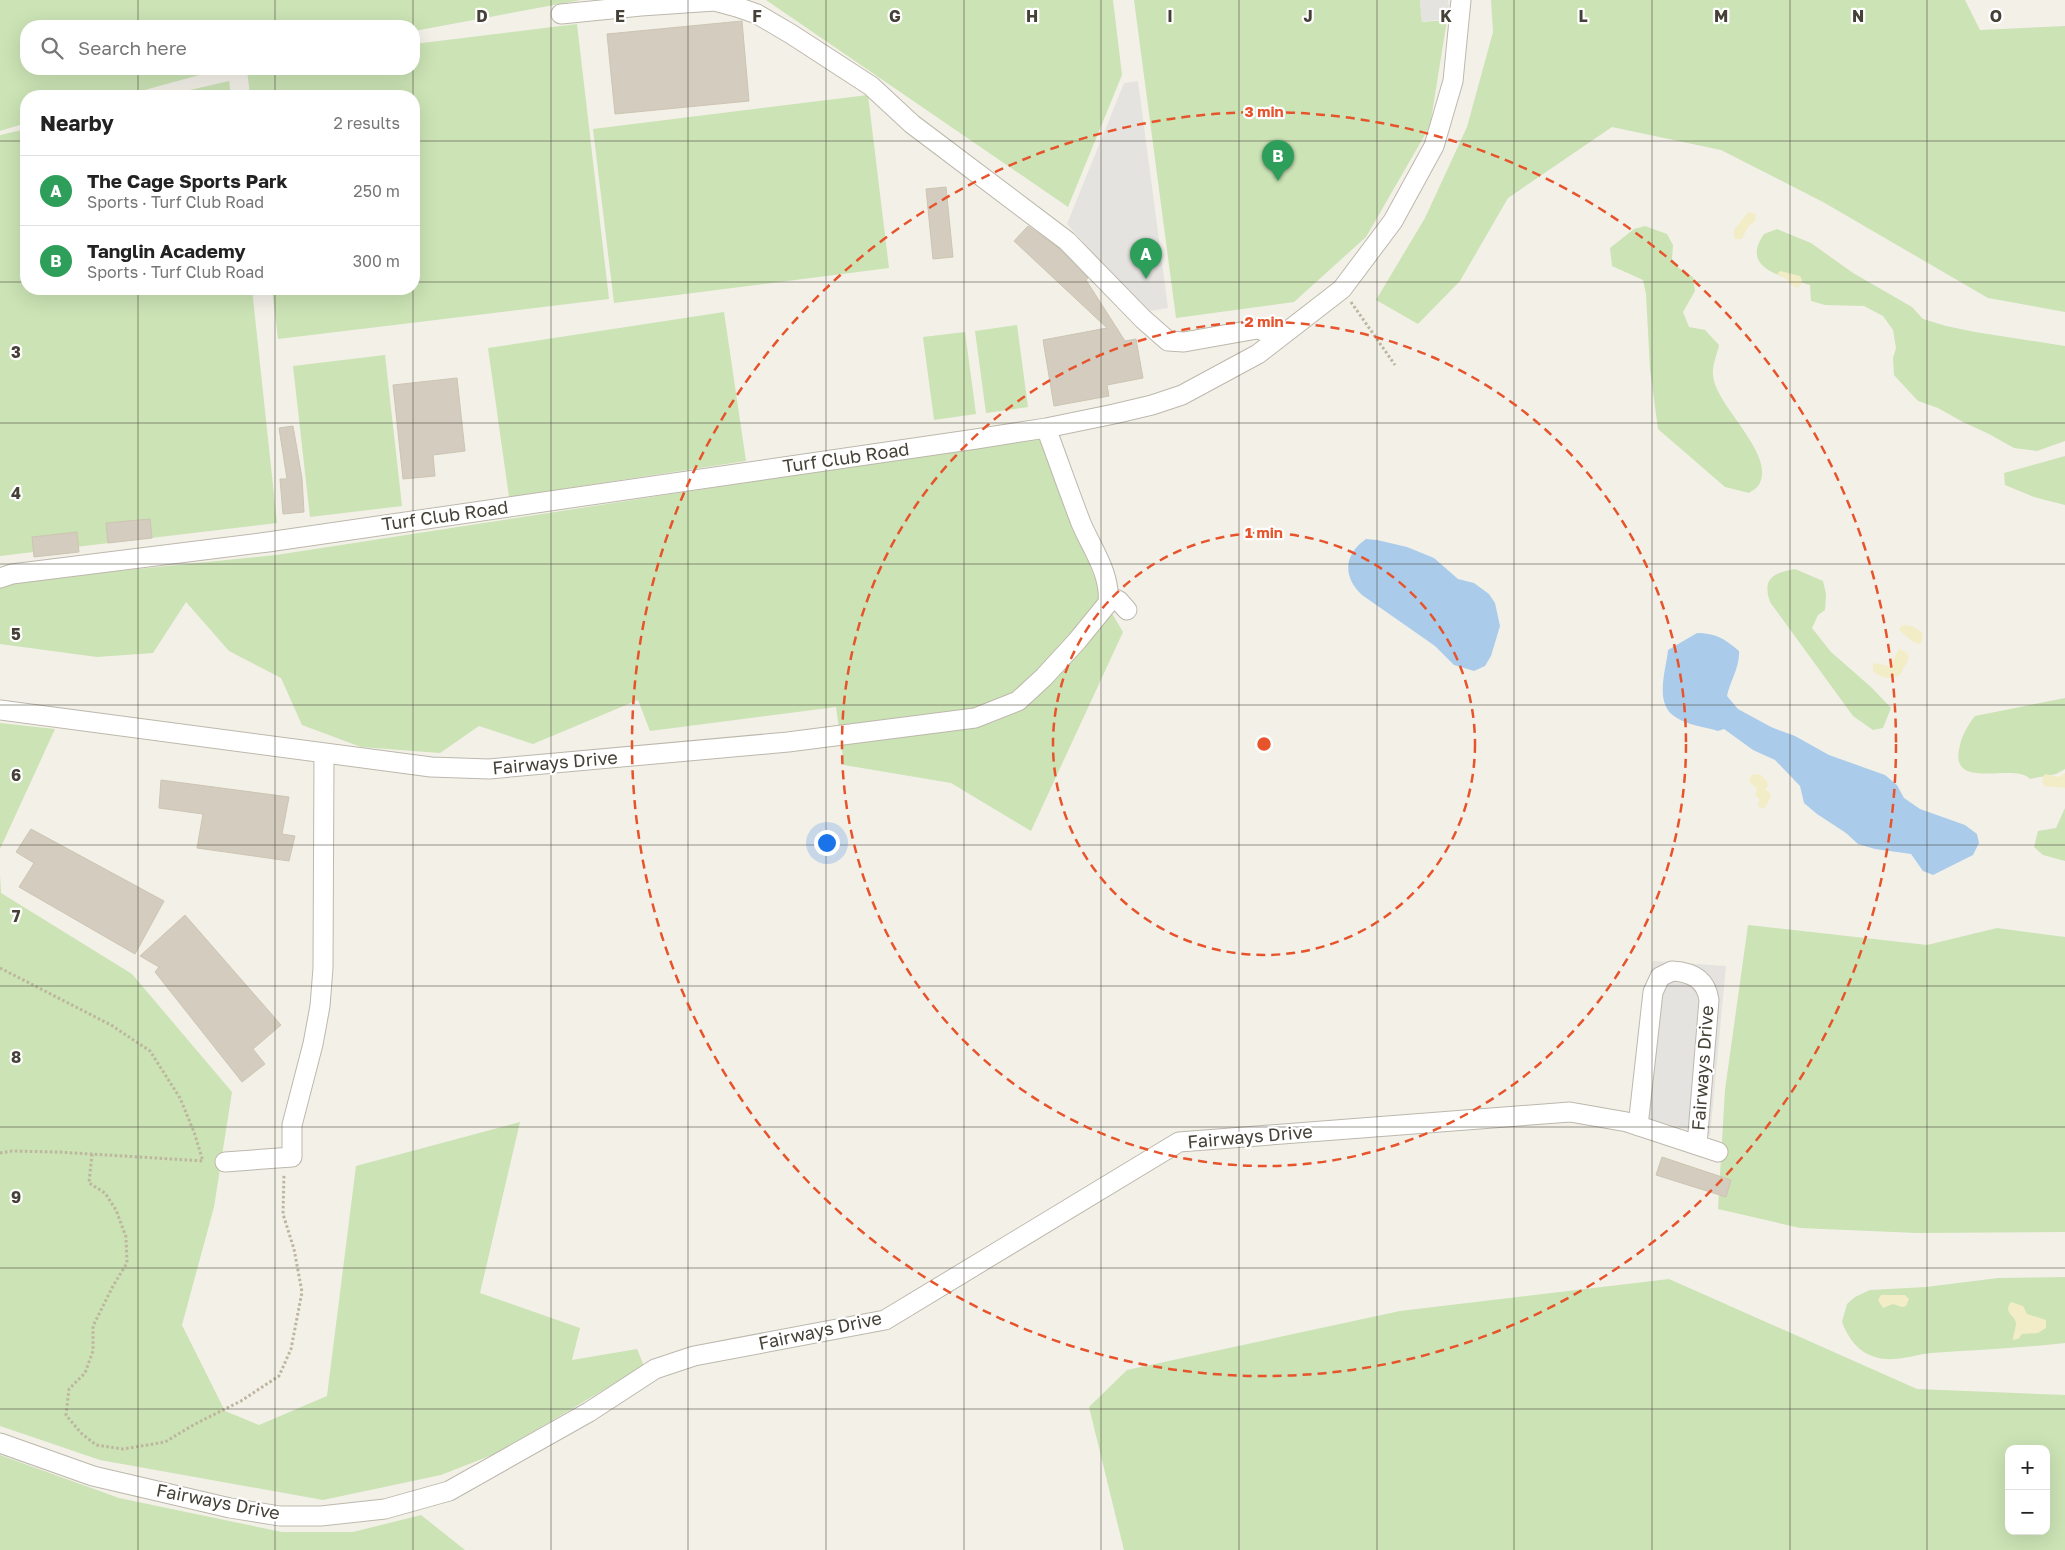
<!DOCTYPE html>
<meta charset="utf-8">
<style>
:root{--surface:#fff;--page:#f6f6f6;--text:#222;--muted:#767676;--line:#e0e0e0;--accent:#2563eb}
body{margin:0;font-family:"Golos Text",sans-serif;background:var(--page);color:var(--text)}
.controls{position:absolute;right:15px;bottom:15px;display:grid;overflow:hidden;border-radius:10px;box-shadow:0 5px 20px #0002}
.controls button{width:45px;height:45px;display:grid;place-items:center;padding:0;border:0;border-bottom:1px solid var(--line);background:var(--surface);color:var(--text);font:25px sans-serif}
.you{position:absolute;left:826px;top:842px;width:18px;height:18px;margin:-12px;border:4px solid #fff;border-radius:50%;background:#1a73e8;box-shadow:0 0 0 8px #1a73e833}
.badge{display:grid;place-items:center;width:32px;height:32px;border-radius:50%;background:var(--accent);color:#fff;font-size:16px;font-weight:700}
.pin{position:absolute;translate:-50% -41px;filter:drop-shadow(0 1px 2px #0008)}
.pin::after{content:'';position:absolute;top:26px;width:18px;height:15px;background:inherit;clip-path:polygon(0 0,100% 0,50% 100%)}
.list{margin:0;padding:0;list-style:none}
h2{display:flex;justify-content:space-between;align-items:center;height:65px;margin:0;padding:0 20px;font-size:21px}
h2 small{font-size:16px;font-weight:400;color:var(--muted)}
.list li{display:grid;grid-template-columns:32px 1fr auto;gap:15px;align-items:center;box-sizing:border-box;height:70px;padding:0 20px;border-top:1px solid var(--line)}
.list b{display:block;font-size:19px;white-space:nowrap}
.list p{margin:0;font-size:16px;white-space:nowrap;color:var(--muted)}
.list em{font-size:16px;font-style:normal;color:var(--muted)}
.icon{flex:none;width:28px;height:28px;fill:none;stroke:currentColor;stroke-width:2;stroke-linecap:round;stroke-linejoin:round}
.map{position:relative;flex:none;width:2065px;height:1550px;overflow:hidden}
.search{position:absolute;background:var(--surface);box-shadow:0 5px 20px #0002;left:20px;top:20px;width:400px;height:55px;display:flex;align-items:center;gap:12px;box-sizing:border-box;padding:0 18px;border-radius:20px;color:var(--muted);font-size:19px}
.panel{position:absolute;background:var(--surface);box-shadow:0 5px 20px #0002;left:20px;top:90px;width:400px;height:205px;border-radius:20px}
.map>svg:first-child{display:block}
.green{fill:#cbe3b5;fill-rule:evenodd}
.sand{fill:#f3edc7}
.parking{fill:#e4e3e0}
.water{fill:#aaccea}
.building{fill:#d3ccbf;stroke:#cdc5b2}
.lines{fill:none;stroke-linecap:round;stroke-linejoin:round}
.minor-casing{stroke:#bdb8ac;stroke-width:21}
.path{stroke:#beb59e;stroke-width:3;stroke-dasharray:2.5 2.5;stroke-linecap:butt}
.minor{stroke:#fff;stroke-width:19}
.grid{fill:none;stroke:#454137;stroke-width:1;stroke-opacity:0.55}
.ring{fill:none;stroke:#e7532b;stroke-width:2.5;stroke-dasharray:9 6}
.labels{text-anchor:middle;stroke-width:4.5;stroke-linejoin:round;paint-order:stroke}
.street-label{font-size:18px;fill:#454137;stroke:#fff}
.grid-label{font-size:16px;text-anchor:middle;font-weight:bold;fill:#454137;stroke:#fff;stroke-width:4.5;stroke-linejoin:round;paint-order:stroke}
.centre{fill:#e7532b;stroke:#fff;stroke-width:2.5}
.ring-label{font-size:15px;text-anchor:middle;font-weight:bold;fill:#e7532b;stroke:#fff;stroke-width:4.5;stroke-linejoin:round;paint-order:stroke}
</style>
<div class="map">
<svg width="2065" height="1550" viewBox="0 0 2065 1550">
<rect width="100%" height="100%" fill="#f3f0e8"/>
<path class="green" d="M 0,0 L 581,0 L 414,31 L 414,26 L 26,26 L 26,69 L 221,69 L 123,96 L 26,96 L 26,123 L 0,131 Z
M 766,0 L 1113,0 L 1122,75 L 1068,207 Z
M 1134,0 L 1420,0 L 1422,22 L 1447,20 L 1430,126 L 1366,237 L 1294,302 L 1176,318 Z
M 1491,0 L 1965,0 L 1980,30 L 2065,26 L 2065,312 L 1988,298 L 1823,202 L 1721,150 L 1612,127 L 1508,198 L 1460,281 L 1418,324 L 1376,300 L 1425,218 L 1467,127 L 1493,32 Z
M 577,24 L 609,299 L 278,339 L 272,289 L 414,289 L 414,96 L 250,96 L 247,69 L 414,69 L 414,44 Z
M 229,81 L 231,96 L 164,96 Z
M 868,95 L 889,268 L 614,303 L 593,129 Z
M 26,129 L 26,289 L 252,289 L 277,523 L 0,556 L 0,135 Z
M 1645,226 L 1667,234 L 1673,245 L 1672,259 L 1679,268 L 1693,277 L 1695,291 L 1683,312 L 1689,327 L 1705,330 L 1719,345 C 1717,354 1712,366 1713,375 C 1714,405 1779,456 1758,486 C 1756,489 1751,491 1749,493 L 1725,487 L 1658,429 L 1650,369 L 1646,294 L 1643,280 L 1612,266 L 1610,248 L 1634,229 Z
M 1777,229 L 1811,243 L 1853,273 L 1912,307 L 1923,319 L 1946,326 L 1975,332 L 2065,346 L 2065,441 L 2037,451 L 2014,448 L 1989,434 L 1961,421 L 1938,408 L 1918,401 L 1894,375 L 1893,358 L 1896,348 L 1893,330 L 1883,316 L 1864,306 L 1825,305 L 1811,301 L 1810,285 C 1785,277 1739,270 1764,234 Z
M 724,312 L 746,461 L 509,497 L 488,348 Z
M 1017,325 L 1028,407 L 986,413 L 975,331 Z
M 965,332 L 976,414 L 934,420 L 923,337 Z
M 385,355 L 402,506 L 310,517 L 293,366 Z
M 1041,437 L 1101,595 L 1123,632 L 1031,831 L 951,783 L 844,765 L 836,707 L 650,731 L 638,700 L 533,744 L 479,726 L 440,753 L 361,747 L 302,725 L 281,678 L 229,651 L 186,602 L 153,653 L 97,657 L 0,644 L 0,583 L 276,555 Z
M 2065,456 L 2065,505 L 2034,497 L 2005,485 L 2004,473 Z
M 1795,569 L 1823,581 L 1826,594 L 1825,610 L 1818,615 L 1812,628 L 1831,652 L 1871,687 L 1891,708 L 1883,728 L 1873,730 L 1853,716 L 1770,602 C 1762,578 1773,573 1795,569 Z
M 2065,698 L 2065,769 L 2056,774 L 2030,779 C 2016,762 1951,791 1959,750 C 1961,737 1967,726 1975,716 Z
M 0,723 L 55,729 L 0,849 Z
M 2065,808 L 2065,861 L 2043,855 L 2034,847 L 2038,831 L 2056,828 Z
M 0,875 L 1,893 L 132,974 L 232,1092 L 214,1207 L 182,1325 L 225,1411 L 259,1425 L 327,1396 L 356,1166 L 520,1122 L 480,1293 L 580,1328 L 572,1360 L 637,1349 L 644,1366 L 497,1453 L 441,1475 L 323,1500 L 100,1460 L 0,1426 Z
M 1748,925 L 1927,945 L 1997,928 L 2065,937 L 2065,1232 L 1917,1233 L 1800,1228 L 1718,1209 L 1725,1090 Z
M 2065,1277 L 2065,1343 C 2021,1348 1976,1350 1931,1353 C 1914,1355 1892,1363 1875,1357 C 1858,1352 1848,1338 1842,1322 L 1847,1304 L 1855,1297 L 1870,1290 L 1926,1287 L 1998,1278 Z
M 1669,1279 L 1917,1389 L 2065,1395 L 2065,1550 L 1124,1550 L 1089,1407 L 1127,1370 L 1400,1311 ZM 2009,1449 L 2046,1449 L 2046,1531 L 2009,1531 Z
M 0,1455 L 119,1498 L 282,1532 L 353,1532 L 421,1515 L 465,1550 L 0,1550 Z"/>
<path class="sand" d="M 1748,212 L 1756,214 L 1755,221 L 1748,227 L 1742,239 L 1734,239 L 1734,230 Z
M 1780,271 L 1800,276 L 1802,280 L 1801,285 L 1797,288 C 1788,284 1789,279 1777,274 Z
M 1904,625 L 1912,626 L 1922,632 L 1923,639 L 1920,644 L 1913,642 L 1899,630 L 1901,626 Z
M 1899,649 L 1907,653 L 1909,658 L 1900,675 C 1891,680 1880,678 1873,671 L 1873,663 L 1890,666 Z
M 2065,773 L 2065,788 L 2044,786 L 2042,780 L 2045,774 L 2059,777 Z
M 1754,774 L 1761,775 L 1767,781 L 1768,786 L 1765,789 L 1770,793 L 1771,797 L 1764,809 L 1758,806 L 1759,799 L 1755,795 L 1757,789 L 1749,781 L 1751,776 Z
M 1881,1295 L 1905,1295 L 1909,1299 L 1906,1306 L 1902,1307 L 1893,1304 L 1883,1308 L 1878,1300 Z
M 2011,1302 L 2023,1306 L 2027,1314 L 2046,1320 L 2046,1328 L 2038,1333 L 2022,1334 L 2018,1339 L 2013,1340 C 2013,1334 2016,1329 2016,1323 C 2014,1314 2003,1313 2011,1302 Z"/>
<path class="parking" d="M 1420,0 L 1448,0 L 1451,18 L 1422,22 Z
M 1138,81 L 1168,308 L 1145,312 L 1067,224 L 1124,83 Z
M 1653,961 L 1726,966 L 1710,1136 L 1633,1114 Z"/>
<path class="water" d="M 1366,539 L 1377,540 L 1407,547 L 1434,558 L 1458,579 L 1474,583 L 1489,594 L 1495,603 L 1500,626 L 1491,656 L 1485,666 L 1474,671 L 1454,665 L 1435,646 L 1362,595 C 1343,577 1343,555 1366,539 Z
M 1697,633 C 1716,633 1725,639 1739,651 C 1740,667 1730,681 1727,696 L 1738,709 L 1771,727 L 1795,736 L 1829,755 L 1885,775 L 1897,785 L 1904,798 L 1920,809 L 1965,825 L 1977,834 L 1979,843 L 1973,855 L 1933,875 L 1923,871 L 1911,854 L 1875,849 L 1858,844 L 1846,833 L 1817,814 L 1804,803 L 1800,786 L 1775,760 L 1753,750 L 1724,729 L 1718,731 C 1705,727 1688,725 1677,718 C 1653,705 1666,671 1668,650 Z"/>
<path class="building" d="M 742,21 L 749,101 L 615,114 L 607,34 Z
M 946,187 L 953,257 L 933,259 L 926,189 Z
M 1028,226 L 1060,249 L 1088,278 L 1086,280 L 1125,341 L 1136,339 L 1143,378 L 1107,385 L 1109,396 L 1054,406 L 1043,340 L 1107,328 L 1014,241 Z
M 457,378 L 465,451 L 433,455 L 435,476 L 403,479 L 393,385 Z
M 293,426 L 302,478 L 304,512 L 283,514 L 280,479 L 287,479 L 279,428 Z
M 150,519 L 152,538 L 108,543 L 106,523 Z
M 77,532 L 79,552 L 34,557 L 32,537 Z
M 161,780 L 289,797 L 282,834 L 295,836 L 289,861 L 197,848 L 203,814 L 159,808 Z
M 31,829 L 164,901 L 135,954 L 19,887 L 34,863 L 16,852 Z
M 185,915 L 281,1025 L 253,1049 L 265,1064 L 242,1082 L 155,972 L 159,967 L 140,956 Z
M 1662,1157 L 1731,1180 L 1726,1197 L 1656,1175 Z"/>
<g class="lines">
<g class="minor-casing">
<path id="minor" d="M 561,14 L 641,6 L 715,1 L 737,7 L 757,14 L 791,34 L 871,86 L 912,124 L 1067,241 L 1143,319 L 1168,341 L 1184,342 L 1257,329 L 1270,333 L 1275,340
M 0,578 L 12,574 L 268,542 L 976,439 L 1046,428 L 1114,414 L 1152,405 L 1182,395 L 1258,354 L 1342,289 L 1393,221 L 1434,146 L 1453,81 L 1461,0
M 1109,596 L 1119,601 L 1127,610
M 0,710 L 431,767 L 489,769 L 788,742 L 975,718 L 1018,701 L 1044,677 L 1077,641 L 1108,603 C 1111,574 1092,549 1081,523 C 1069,492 1058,460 1046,428
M 1638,1126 L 1653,992 L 1660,977 L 1672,971 C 1691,972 1706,979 1709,1000 L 1697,1145
M 225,1162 L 292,1157 L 292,1125 L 313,1044 L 320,1006 L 323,968 L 324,754
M 0,1443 L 93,1476 L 230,1508 L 280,1516 L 321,1516 L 385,1509 L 449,1491 L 589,1412 L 655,1369 L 694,1356 L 885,1320 L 1179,1142 L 1570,1112 L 1627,1122 L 1718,1152"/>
</g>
<path class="path" d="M 1351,302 L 1395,365
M 0,968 L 111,1025 L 150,1051 L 180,1098 L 194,1132 L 203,1161
M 0,1153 L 12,1151 L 58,1152 L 204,1161
M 92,1154 L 89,1183 L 105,1193 L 116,1210 L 126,1237 L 127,1263 L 113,1286 L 93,1326 L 93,1351 L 85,1373 L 69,1389 L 66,1415 L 81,1433 L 96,1445 L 123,1449 L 165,1442 L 195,1424 L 241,1401 L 279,1376 L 291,1349 L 302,1292 L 294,1249 L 283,1214 L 284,1174"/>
<use href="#minor" class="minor"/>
</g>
<path class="grid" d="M 138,0 L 138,26M 275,0 L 275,26M 413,0 L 413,26M 551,0 L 551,1550M 688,0 L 688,1550M 826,0 L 826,1550M 964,0 L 964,1550M 1101,0 L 1101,1550M 1239,0 L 1239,1550M 1377,0 L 1377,1550M 1514,0 L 1514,1550M 1652,0 L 1652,1550M 1790,0 L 1790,1550M 1927,0 L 1927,1550M 138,69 L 138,96M 275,69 L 275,96M 413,69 L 413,96M 0,141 L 26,141M 414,141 L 2065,141M 0,282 L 26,282M 414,282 L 2065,282M 138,289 L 138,1550M 275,289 L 275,1550M 413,289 L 413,1550M 0,423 L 2065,423M 0,564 L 2065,564M 0,705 L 2065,705M 0,845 L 2065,845M 0,986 L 2065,986M 0,1127 L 2065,1127M 0,1268 L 2065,1268M 0,1409 L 2065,1409"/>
<g class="ring">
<circle cx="1264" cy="744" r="211"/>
<circle cx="1264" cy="744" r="422"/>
<circle cx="1264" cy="744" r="632"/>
</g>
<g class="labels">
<g class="street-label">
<text transform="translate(846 458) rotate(-8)" y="6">Turf Club Road</text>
<text transform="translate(445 516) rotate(-8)" y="6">Turf Club Road</text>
<text transform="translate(555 763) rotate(-5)" y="6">Fairways Drive</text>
<text transform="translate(1703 1068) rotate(-86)" y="6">Fairways Drive</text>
<text transform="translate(1250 1137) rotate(-5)" y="6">Fairways Drive</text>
<text transform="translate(820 1331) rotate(-12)" y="6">Fairways Drive</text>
<text transform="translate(218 1502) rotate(11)" y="6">Fairways Drive</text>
</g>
</g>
<g class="grid-label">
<text x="482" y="22">D</text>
<text x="620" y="22">E</text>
<text x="757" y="22">F</text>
<text x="895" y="22">G</text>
<text x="1032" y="22">H</text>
<text x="1170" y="22">I</text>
<text x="1308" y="22">J</text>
<text x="1446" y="22">K</text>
<text x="1583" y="22">L</text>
<text x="1721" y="22">M</text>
<text x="1858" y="22">N</text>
<text x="1996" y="22">O</text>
<text x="16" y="358">3</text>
<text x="16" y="499">4</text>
<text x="16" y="640">5</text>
<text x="16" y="781">6</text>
<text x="16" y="922">7</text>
<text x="16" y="1063">8</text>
<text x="16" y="1203">9</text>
</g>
<circle cx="1264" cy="744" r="8" class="centre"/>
<g class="ring-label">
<text x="1264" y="117">3 min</text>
<text x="1264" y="327">2 min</text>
<text x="1264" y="538">1 min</text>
</g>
</svg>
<div class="controls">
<button>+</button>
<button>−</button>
</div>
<div class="you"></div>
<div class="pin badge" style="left:1146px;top:279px;background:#2e9e5b">A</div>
<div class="pin badge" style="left:1278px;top:181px;background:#2e9e5b">B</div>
<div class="search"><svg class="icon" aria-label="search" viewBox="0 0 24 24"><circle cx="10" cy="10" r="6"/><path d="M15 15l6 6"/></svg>Search here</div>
<section class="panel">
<h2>Nearby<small>2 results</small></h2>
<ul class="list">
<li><span class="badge" style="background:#2e9e5b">A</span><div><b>The Cage Sports Park</b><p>Sports · Turf Club Road</p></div><em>250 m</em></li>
<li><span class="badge" style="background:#2e9e5b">B</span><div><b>Tanglin Academy</b><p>Sports · Turf Club Road</p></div><em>300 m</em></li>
</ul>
</section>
</div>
